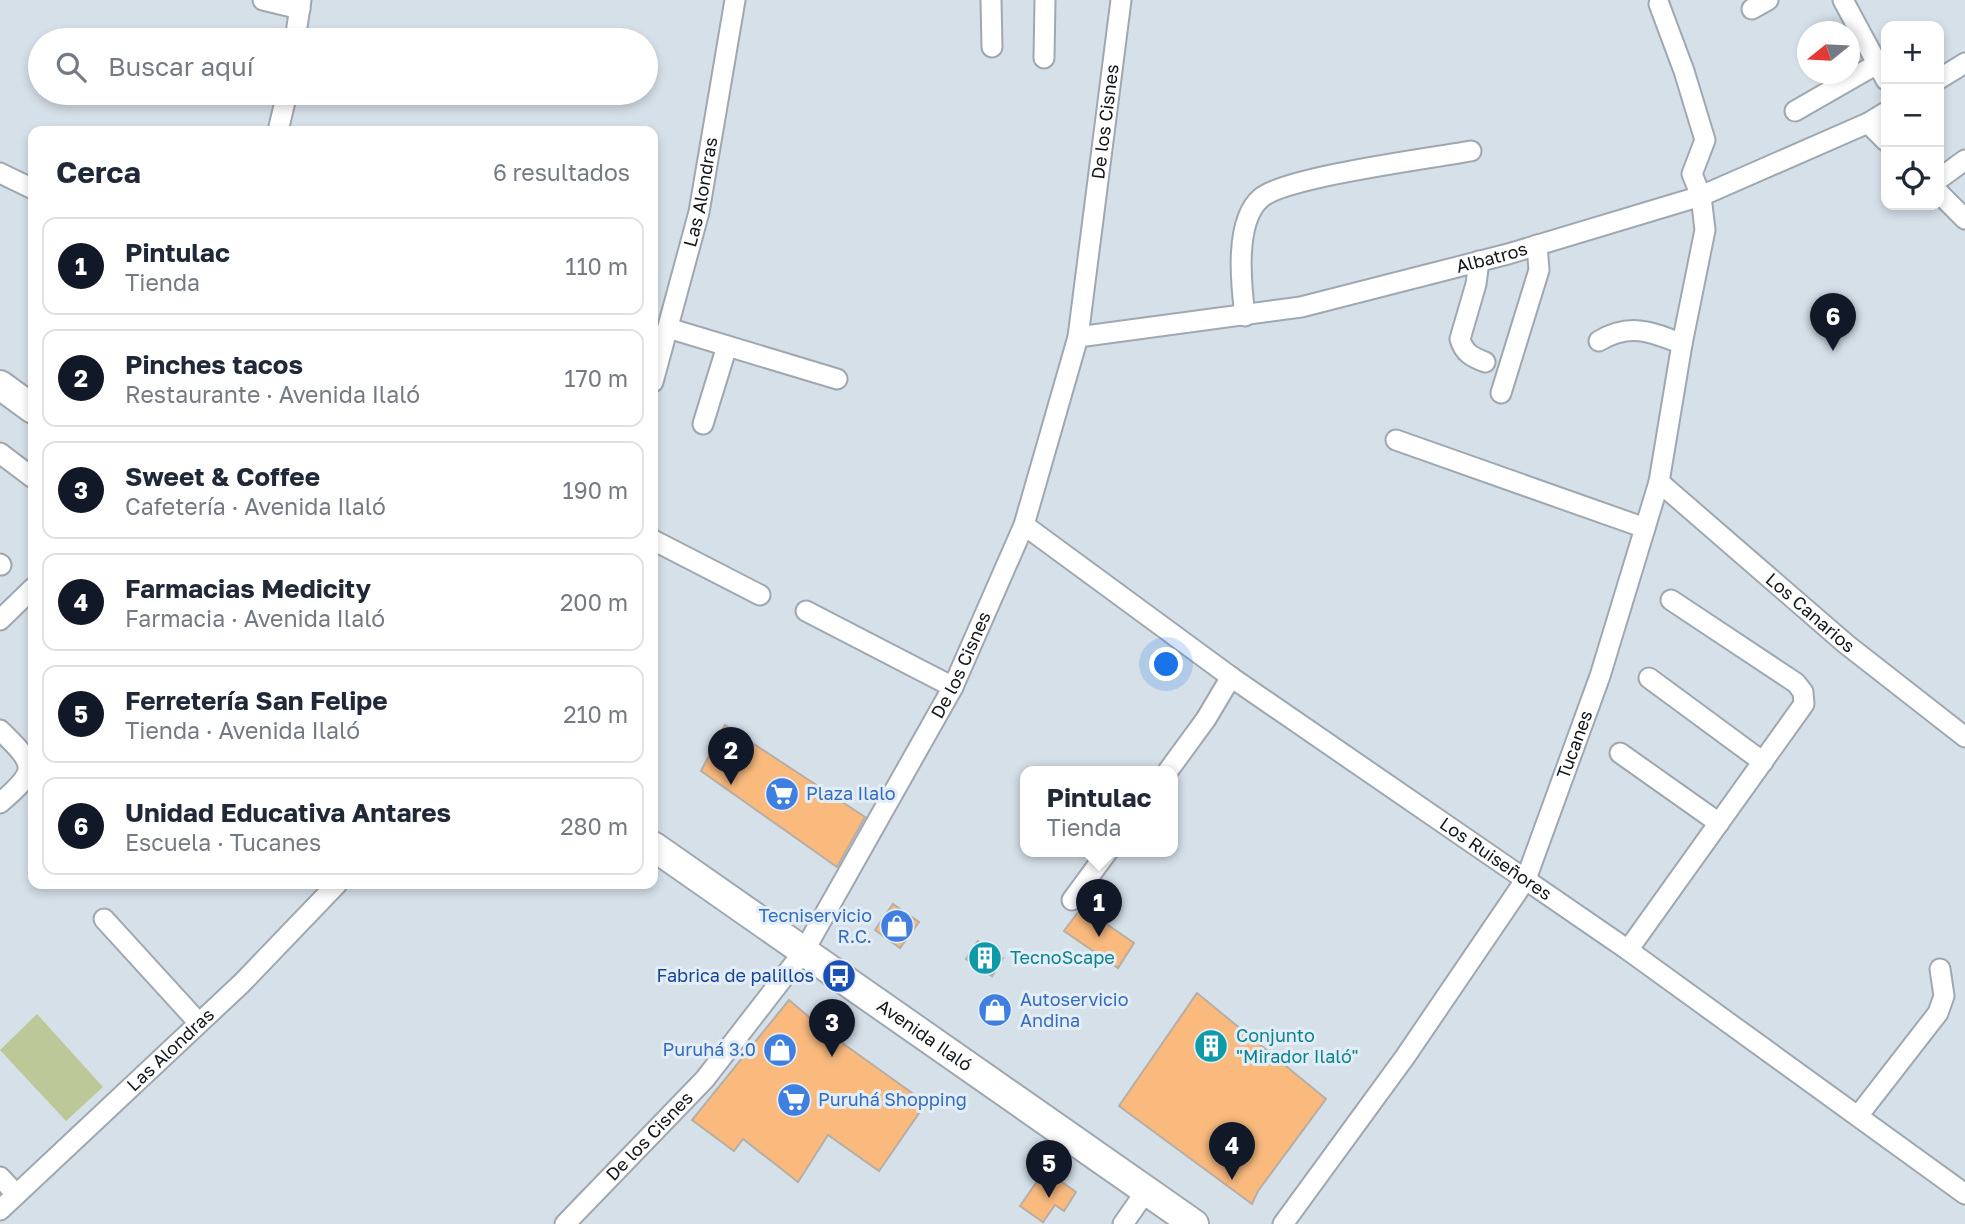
<!DOCTYPE html>
<html lang="es">
<meta charset="utf-8">
<style>
:root{--surface:#fff;--page:#f6f6f7;--text:#1f2937;--muted:#747a83;--line:#e0e1e3;--accent:#111827}
body{margin:0;font-family:"Golos Text",sans-serif;background:var(--page);color:var(--text)}
.controls{position:absolute;right:21px;top:21px;display:grid;overflow:hidden;border-radius:14px;box-shadow:0 4px 10px #0003}
.controls button{width:63px;height:63px;display:grid;place-items:center;padding:0;border:0;border-bottom:2px solid var(--line);background:var(--surface);color:var(--text);font:35px sans-serif}
.compass{position:absolute;left:1797px;top:21px;width:63px;height:63px;border-radius:50%;background:var(--surface);box-shadow:0 4px 10px #0003;rotate:252deg}
.you{position:absolute;left:1167px;top:665px;width:24px;height:24px;margin:-18px;border:5px solid #fff;border-radius:50%;background:#1a73e8;box-shadow:0 0 0 10px #1a73e833}
.badge{display:grid;place-items:center;width:46px;height:46px;border-radius:50%;background:var(--accent);color:#fff;font-size:23px;font-weight:700}
.pin{position:absolute;translate:-50% -58px;filter:drop-shadow(0 2px 4px #0008)}
.pin::after{content:'';position:absolute;top:37px;width:24px;height:21px;background:inherit;clip-path:polygon(0 0,100% 0,50% 100%)}
.popup{position:absolute;left:1020px;top:766px;width:158px;height:91px;box-sizing:border-box;display:grid;place-content:center;border-radius:14px;background:var(--surface);filter:drop-shadow(0 2px 5px #0005);font-size:23px;white-space:nowrap;color:var(--muted)}
.popup b{font-size:26px;color:var(--text)}
.popup::after{content:'';position:absolute;left:50%;top:100%;margin-left:-14px;border:14px solid transparent;border-top-color:var(--surface)}
.list{margin:0;padding:0;list-style:none}
h2{display:flex;justify-content:space-between;align-items:center;height:91px;margin:0;padding:0 28px;font-size:30px}
h2 small{font-size:23px;font-weight:400;color:var(--muted)}
.list li{display:grid;grid-template-columns:46px 1fr auto;gap:21px;align-items:center;box-sizing:border-box;height:98px;margin:0 14px 14px;padding:0 14px;border:2px solid var(--line);border-radius:14px}
.list b{display:block;font-size:26px;white-space:nowrap}
.list p{margin:0;font-size:23px;white-space:nowrap;color:var(--muted)}
.list em{font-size:23px;font-style:normal;color:var(--muted)}
.icon{flex:none;width:38px;height:38px;fill:none;stroke:currentColor;stroke-width:2;stroke-linecap:round;stroke-linejoin:round}
.map{position:relative;flex:none;width:1965px;height:1224px;overflow:hidden}
.search{position:absolute;background:var(--surface);box-shadow:0 4px 10px #0003;left:28px;top:28px;width:630px;height:77px;display:flex;align-items:center;gap:18px;box-sizing:border-box;padding:0 24px;border-radius:38px;color:var(--muted);font-size:26px}
.panel{position:absolute;background:var(--surface);box-shadow:0 4px 10px #0003;left:28px;top:126px;width:630px;height:763px;border-radius:14px}
.map>svg:first-child{display:block}
.pitch{fill:#bdc899}
.building{fill:#faba7e;stroke:#b7aea5;stroke-width:2}
.lines{fill:none;stroke-linecap:round;stroke-linejoin:round}
.street-casing{stroke:#9fa8b1;stroke-width:23}
.secondary-casing{stroke:#9fa8b1;stroke-width:32}
.street{stroke:#fff;stroke-width:19}
.secondary{stroke:#fff;stroke-width:28}
.labels{text-anchor:middle;stroke-width:6;stroke-linejoin:round;paint-order:stroke}
.street-label{font-size:18px;fill:#14171a;stroke:#e3edf6}
.shop-label{font-size:18px;fill:#366cbe;stroke:#e3edf6;text-anchor:start}
.culture-label{font-size:18px;fill:#0d838f;stroke:#e3edf6;text-anchor:start}
.transit-label{font-size:18px;fill:#164399;stroke:#e3edf6;text-anchor:end}
</style>
<div class="map">
<svg width="1965" height="1224" viewBox="0 0 1965 1224">
<rect width="100%" height="100%" fill="#d6e0e9"/>
<path class="pitch" d="M 37,1014 L 103,1087 L 66,1121 L 0,1050 Z"/>
<path class="building" d="M 725,725 L 865,817 L 837,867 L 701,771 Z
M 893,904 L 919,922 L 900,948 L 875,930 Z
M 1082,907 L 1134,943 L 1118,968 L 1064,931 Z
M 978,941 L 1003,958 L 992,976 L 966,959 Z
M 1197,993 L 1326,1099 L 1258,1191 L 1252,1204 L 1119,1106 Z
M 991,997 L 1008,1009 L 999,1022 L 982,1011 Z
M 789,1000 L 827,1032 L 926,1103 L 879,1171 L 828,1135 L 798,1182 L 743,1139 L 734,1151 L 692,1120 Z
M 1045,1170 L 1076,1192 L 1064,1211 L 1055,1205 L 1043,1222 L 1020,1206 Z"/>
<g class="lines">
<g class="street-casing">
<g id="street">
<path d="M 263,0 L 300,9"/>
<path d="M 991,0 L 992,47"/>
<path d="M 1843,0 L 1886,80"/>
<path d="M 1752,9 L 1768,0"/>
<path d="M 295,40 L 301,0"/>
<path d="M 1044,58 L 1045,0"/>
<path d="M 1939,79 L 1965,63"/>
<path d="M 1795,111 L 1877,64"/>
<path d="M 1868,123 L 1886,141"/>
<path d="M 278,131 L 287,93"/>
<path d="M 0,173 L 33,189"/>
<path d="M 1939,179 L 1965,160"/>
<path d="M 1939,193 L 1965,219"/>
<path d="M 1479,261 L 1476,284 L 1460,339 C 1464,353 1472,357 1485,362"/>
<path d="M 1245,316 C 1241,284 1234,221 1261,198 C 1285,177 1432,158 1471,151"/>
<path d="M 668,328 L 837,379"/>
<path id="s1" d="M 1078,337 L 1301,307 L 1508,254 L 1701,196 L 1868,123 L 1886,112"/>
<path d="M 1599,341 C 1629,323 1650,331 1682,344"/>
<path id="s2" d="M 653,382 L 699,212 L 735,0"/>
<path d="M 1501,393 L 1539,270 L 1537,245"/>
<path d="M 703,424 L 727,346"/>
<path d="M 1396,440 L 1645,528"/>
<path d="M 0,453 L 33,478"/>
<path id="s3" d="M 1659,482 L 1846,644 L 1965,737"/>
<path id="s4" d="M 1024,525 L 1231,677 L 1628,950 L 1965,1194"/>
<path d="M 653,540 L 760,595"/>
<path d="M 0,564 L 1,565"/>
<path d="M 806,611 L 953,687"/>
<path d="M 0,620 L 33,588"/>
<path d="M 1649,678 L 1763,762"/>
<path d="M 0,730 C 36,765 39,770 0,803"/>
<path d="M 1620,753 L 1719,823"/>
<path d="M 1168,771 L 1206,719 L 1231,677"/>
<path d="M 1072,900 L 1108,851"/>
<path d="M 104,919 L 198,1022"/>
<path d="M 1628,950 L 1804,704 L 1803,692 L 1796,683 L 1671,600"/>
<path d="M 1858,1116 L 1938,1013 L 1944,996 L 1940,969"/>
<path d="M 0,1177 L 16,1194"/>
<path id="s5" d="M 0,1210 L 242,983 L 337,884"/>
<path id="s6" d="M 565,1224 L 705,1079 L 804,951 L 953,687 L 1024,525 L 1078,337 L 1121,0"/>
<path d="M 1123,1224 L 1146,1191"/>
<path id="s7" d="M 1283,1224 L 1405,1057 L 1526,879 L 1600,676 L 1659,482 L 1682,344 L 1705,230 L 1701,196 L 1692,174 L 1705,140 L 1684,71 L 1659,4"/>
</g>
</g>
<g class="secondary-casing">
<g id="secondary">
<path d="M 0,385 L 33,409"/>
<path id="s8" d="M 653,846 L 1194,1224"/>
</g>
</g>
<use href="#street" class="street"/>
<use href="#secondary" class="secondary"/>
</g>
<defs>
<g id="supermarket-disc" transform="scale(1.75)"><circle r="9.5" fill="#3f7fe0" stroke="#e3edf6"/><path d="M-6-5.5h2.5l.6 2H6L4.5 2H-2.5L-4.4-4H-6ZM-1.5 3.2a1.3 1.3 0 1 0 .1 0ZM3 3.2a1.3 1.3 0 1 0 .1 0Z" fill="#fff"/></g>
<g id="shop-disc" transform="scale(1.75)"><circle r="9.5" fill="#3f7fe0" stroke="#e3edf6"/><path d="M-5-2.5h2.3a2.7 3.5 0 0 1 5.4 0H5L5.5 6h-11ZM-1.5-2.5h3a1.5 2.3 0 0 0-3 0Z" fill="#fff"/></g>
<g id="building-disc" transform="scale(1.75)"><circle r="9.5" fill="#0f9aa8" stroke="#e3edf6"/><path d="M-4-6H4V6H1V3H-1V6H-4ZM-2.5-4.3h1.7v1.8h-1.7ZM.8-4.3h1.7v1.8H.8ZM-2.5-1h1.7V.8h-1.7ZM.8-1h1.7V.8H.8Z" fill="#fff"/></g>
<g id="bus-disc" transform="scale(1.75)"><circle r="9.5" fill="#1a4fb4" stroke="#e3edf6"/><path d="M-5-6H5V4H4V6H2V4H-2V6H-4V4H-5ZM-3.5-4V0h7V-4ZM-3.5 1.2v1.5H-2V1.2ZM2 1.2v1.5H3.5V1.2Z" fill="#fff"/></g>
</defs>
<g fill-rule="evenodd">
<use href="#supermarket-disc" x="782" y="794"/>
<use href="#shop-disc" x="897" y="926"/>
<use href="#building-disc" x="985" y="958"/>
<use href="#bus-disc" x="839" y="976"/>
<use href="#shop-disc" x="995" y="1010"/>
<use href="#building-disc" x="1211" y="1046"/>
<use href="#shop-disc" x="780" y="1050"/>
<use href="#supermarket-disc" x="794" y="1100"/>
</g>
<g class="labels">
<g class="street-label">
<text dy="6" stroke="none"><textPath href="#s6" startOffset="1256">De los Cisnes</textPath></text>
<text dy="6" stroke="none"><textPath href="#s2" startOffset="196">Las Alondras</textPath></text>
<text dy="6" stroke="none"><textPath href="#s1" startOffset="422">Albatros</textPath></text>
<text dy="6" stroke="none"><textPath href="#s3" startOffset="200">Los Canarios</textPath></text>
<text dy="6" stroke="none"><textPath href="#s6" startOffset="690">De los Cisnes</textPath></text>
<text dy="6" stroke="none"><textPath href="#s7" startOffset="565">Tucanes</textPath></text>
<text dy="6" stroke="none"><textPath href="#s4" startOffset="578">Los Ruiseñores</textPath></text>
<text dy="6" stroke="none"><textPath href="#s8" startOffset="331">Avenida Ilaló</textPath></text>
<text dy="6" stroke="none"><textPath href="#s5" startOffset="234">Las Alondras</textPath></text>
<text dy="6" stroke="none"><textPath href="#s6" startOffset="122">De los Cisnes</textPath></text>
</g>
<g class="shop-label">
<text x="806" y="800">Plaza Ilalo</text>
<text x="872" y="922" text-anchor="end">Tecniservicio<tspan x="872" dy="21">R.C.</tspan></text>
<text x="1020" y="1006">Autoservicio<tspan x="1020" dy="21">Andina</tspan></text>
<text x="756" y="1056" text-anchor="end">Puruhá 3.0</text>
<text x="818" y="1106">Puruhá Shopping</text>
</g>
<g class="culture-label">
<text x="1010" y="964">TecnoScape</text>
<text x="1236" y="1042">Conjunto<tspan x="1236" dy="21">"Mirador Ilaló"</tspan></text>
</g>
<g class="transit-label">
<text x="814" y="982">Fabrica de palillos</text>
</g>
</g>
</svg>
<div class="controls">
<button>+</button>
<button>−</button>
<button><svg class="icon" aria-label="locate" viewBox="0 0 24 24"><circle cx="12" cy="12" r="6"/><path d="M12 2v4M12 18v4M2 12h4M18 12h4"/></svg></button>
</div>
<svg class="compass" viewBox="-18 -18 36 36"><path d="M0-13l5 13h-10z" fill="#e53935"/><path d="M0 13l5-13h-10z" fill="#747a83"/></svg>
<div class="you"></div>
<div class="pin badge" style="left:1099px;top:937px">1</div>
<div class="popup"><b>Pintulac</b>Tienda</div>
<div class="pin badge" style="left:731px;top:785px">2</div>
<div class="pin badge" style="left:832px;top:1057px">3</div>
<div class="pin badge" style="left:1232px;top:1180px">4</div>
<div class="pin badge" style="left:1049px;top:1198px">5</div>
<div class="pin badge" style="left:1833px;top:351px">6</div>
<div class="search"><svg class="icon" aria-label="search" viewBox="0 0 24 24"><circle cx="10" cy="10" r="6"/><path d="M15 15l6 6"/></svg>Buscar aquí</div>
<section class="panel">
<h2>Cerca<small>6 resultados</small></h2>
<ul class="list">
<li><span class="badge">1</span><div><b>Pintulac</b><p>Tienda</p></div><em>110 m</em></li>
<li><span class="badge">2</span><div><b>Pinches tacos</b><p>Restaurante · Avenida Ilaló</p></div><em>170 m</em></li>
<li><span class="badge">3</span><div><b>Sweet &amp; Coffee</b><p>Cafetería · Avenida Ilaló</p></div><em>190 m</em></li>
<li><span class="badge">4</span><div><b>Farmacias Medicity</b><p>Farmacia · Avenida Ilaló</p></div><em>200 m</em></li>
<li><span class="badge">5</span><div><b>Ferretería San Felipe</b><p>Tienda · Avenida Ilaló</p></div><em>210 m</em></li>
<li><span class="badge">6</span><div><b>Unidad Educativa Antares</b><p>Escuela · Tucanes</p></div><em>280 m</em></li>
</ul>
</section>
</div>
